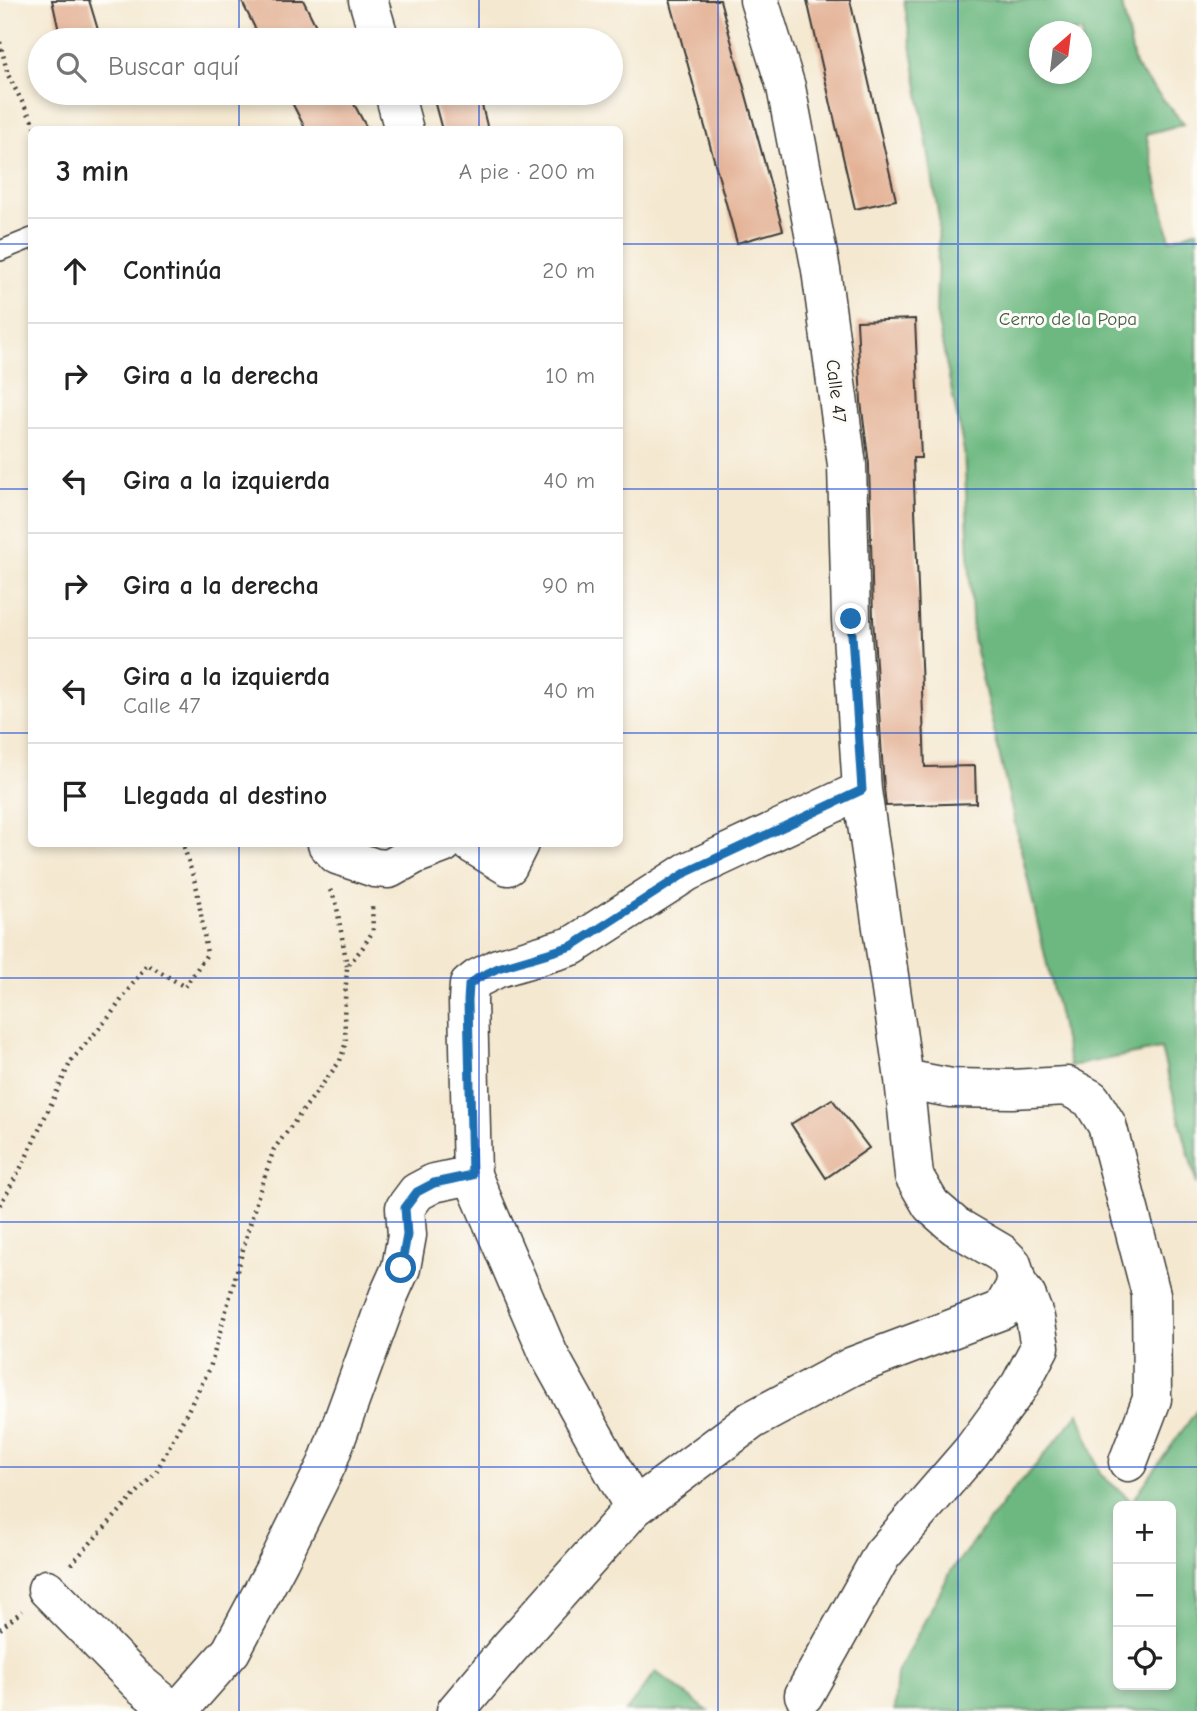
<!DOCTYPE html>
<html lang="es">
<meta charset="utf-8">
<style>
:root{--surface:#fff;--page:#f2f2f2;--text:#222;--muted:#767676;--line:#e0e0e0}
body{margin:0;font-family:"Comic Neue",sans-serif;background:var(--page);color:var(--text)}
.controls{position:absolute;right:21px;bottom:21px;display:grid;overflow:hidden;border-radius:10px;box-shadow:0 4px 10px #0003}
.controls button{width:63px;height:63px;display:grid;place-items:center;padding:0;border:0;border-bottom:2px solid var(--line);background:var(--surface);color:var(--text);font:35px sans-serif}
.compass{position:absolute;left:1029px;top:21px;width:63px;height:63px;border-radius:50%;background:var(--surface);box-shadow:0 4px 10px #0003;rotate:28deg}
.stop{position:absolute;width:21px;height:21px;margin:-16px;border:5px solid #1f6fb2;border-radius:50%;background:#fff}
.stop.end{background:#1f6fb2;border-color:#fff;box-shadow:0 2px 7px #0008}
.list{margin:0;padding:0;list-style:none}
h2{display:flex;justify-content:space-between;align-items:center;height:91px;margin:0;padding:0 28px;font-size:30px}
h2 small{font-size:23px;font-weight:400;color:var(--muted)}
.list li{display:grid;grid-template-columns:46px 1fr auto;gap:21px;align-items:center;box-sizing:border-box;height:105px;padding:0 28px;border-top:2px solid var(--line)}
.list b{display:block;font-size:26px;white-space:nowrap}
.list p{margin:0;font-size:23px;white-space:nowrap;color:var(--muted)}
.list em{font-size:23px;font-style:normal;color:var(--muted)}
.icon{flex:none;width:38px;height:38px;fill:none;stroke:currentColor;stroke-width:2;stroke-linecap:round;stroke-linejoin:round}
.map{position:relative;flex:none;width:1197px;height:1711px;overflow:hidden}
.search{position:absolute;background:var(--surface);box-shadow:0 4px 10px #0003;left:28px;top:28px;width:595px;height:77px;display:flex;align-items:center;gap:18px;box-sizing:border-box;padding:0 24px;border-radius:38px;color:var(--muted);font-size:26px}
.panel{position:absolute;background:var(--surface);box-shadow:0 4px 10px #0003;left:28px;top:126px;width:595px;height:721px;border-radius:10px}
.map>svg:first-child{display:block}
.forest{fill:#6cb880;stroke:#446a4e;stroke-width:2;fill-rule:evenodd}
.building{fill:#e4b397}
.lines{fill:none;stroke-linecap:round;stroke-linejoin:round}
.service-casing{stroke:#3c3b37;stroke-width:22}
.minor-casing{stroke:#3c3b37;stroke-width:41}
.path{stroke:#3c3b37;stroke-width:4.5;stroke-dasharray:2 5;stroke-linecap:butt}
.service{stroke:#fff;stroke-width:19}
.minor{stroke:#fff;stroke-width:38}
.route{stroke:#1f6fb2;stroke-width:9}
.grid{fill:none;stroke:#1d4ed8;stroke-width:2;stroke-opacity:0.55}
.labels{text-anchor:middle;stroke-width:6;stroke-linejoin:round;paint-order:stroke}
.park-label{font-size:19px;fill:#415d47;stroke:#fdfcf7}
.street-label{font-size:19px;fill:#1c1c1c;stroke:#fdfcf7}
</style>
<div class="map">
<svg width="1197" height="1711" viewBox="0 0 1197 1711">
<rect width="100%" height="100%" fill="#fdfcf7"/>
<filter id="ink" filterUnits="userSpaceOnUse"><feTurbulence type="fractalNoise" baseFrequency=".0143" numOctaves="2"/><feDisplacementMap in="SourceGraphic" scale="14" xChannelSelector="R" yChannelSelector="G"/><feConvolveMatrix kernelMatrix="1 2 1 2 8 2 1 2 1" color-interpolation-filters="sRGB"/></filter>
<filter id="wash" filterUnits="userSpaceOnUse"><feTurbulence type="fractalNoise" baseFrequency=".00686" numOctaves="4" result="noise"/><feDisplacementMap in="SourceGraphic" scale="28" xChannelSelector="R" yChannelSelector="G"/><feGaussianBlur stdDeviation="1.57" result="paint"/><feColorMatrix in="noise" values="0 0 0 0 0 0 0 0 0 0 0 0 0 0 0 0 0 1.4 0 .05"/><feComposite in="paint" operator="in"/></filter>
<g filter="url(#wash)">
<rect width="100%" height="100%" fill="#f4e8d0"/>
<path class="forest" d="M 904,0 L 1121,0 L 1135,66 L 1184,124 L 1146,134 L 1170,240 L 1197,230 L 1197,1185 L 1161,1049 L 1070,1066 L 973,638 L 964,451 L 936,313 L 939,219 ZM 1040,32 L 1082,32 L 1082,74 L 1040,74 Z
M 1197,1410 L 1197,1711 L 894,1711 L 897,1673 L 951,1571 L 1013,1490 L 1031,1471 L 1079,1413 L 1100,1474 L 1132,1501 ZM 1118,1506 L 1171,1506 L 1171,1685 L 1118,1685 Z
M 656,1672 L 708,1711 L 626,1711 Z"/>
<g id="blocks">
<path class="building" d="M 52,0 L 89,0 L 101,40 L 61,40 Z
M 241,0 L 303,0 L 323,40 L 261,40 Z
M 670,0 L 720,0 L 783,230 L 737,243 Z
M 807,0 L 850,0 L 896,200 L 855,209 Z
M 287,93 L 348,93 L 368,130 L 306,130 Z
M 432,93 L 479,93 L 488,130 L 442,130 Z
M 915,319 L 921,458 L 913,458 L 925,767 L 975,766 L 976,803 L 886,806 L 884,788 L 873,618 L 869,464 L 861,402 L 857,321 Z
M 832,1099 L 869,1148 L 826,1178 L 791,1124 Z"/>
</g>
</g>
<g filter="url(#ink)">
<use href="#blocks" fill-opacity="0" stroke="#3c3b37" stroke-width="2"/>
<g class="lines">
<g class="service-casing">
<path id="service" d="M 0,251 L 32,238"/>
</g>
<g class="minor-casing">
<path id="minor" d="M 368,0 L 380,40
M 394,93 L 404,130
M 327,844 L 337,855 L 375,868 L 389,869 L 414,855 L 443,844
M 472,844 L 508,866 L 519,844
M 904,1079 L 951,1088 L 1012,1089 L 1067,1086 L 1091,1099 L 1107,1125 L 1151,1294 L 1152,1399 L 1128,1462
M 634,1508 L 549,1355 L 472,1175 L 468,1001 L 469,985 L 478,978 L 498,968 L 572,946 L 687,872 L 862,790
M 47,1589 L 140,1684 L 173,1711
M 804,1695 L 882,1555 L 971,1452 L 1020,1385 L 1040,1347 L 1035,1318 L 1027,1297 L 1017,1283
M 178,1711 L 231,1651 L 280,1559 L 327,1464 L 388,1297 L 401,1268 L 407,1235 L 405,1208 L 417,1192 L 434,1183 L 472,1175
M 456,1711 L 510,1647 L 634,1508 L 752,1420 L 853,1366 L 1002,1310 L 1017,1283 L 1012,1264 L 1001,1253 L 955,1226 L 931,1205 L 914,1176 L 904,1079 L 862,790 L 851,619 L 847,465 L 821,270 L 786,87 L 759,0"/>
</g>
<path class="path" d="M 0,42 L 8,75 L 37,130
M 330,890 L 336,902 L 347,966
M 0,1205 L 24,1162 L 71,1061 L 109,1017 L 147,964 L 185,987 L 207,954 L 197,889 L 183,844
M 71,1564 L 156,1472 L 210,1368 L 257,1199 L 274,1149 L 340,1061 L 346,1042 L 344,1016 L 347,967 L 363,947 L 373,931 L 372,904
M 0,1629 L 22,1611"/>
<use href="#service" class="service"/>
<use href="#minor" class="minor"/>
</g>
</g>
<g class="lines" filter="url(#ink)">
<path class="route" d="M 401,1268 L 407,1235 L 405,1208 L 417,1192 L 434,1183 L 472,1175 L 468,1001 L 469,985 L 478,978 L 498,968 L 572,946 L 687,872 L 862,790 L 851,619"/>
</g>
<path class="grid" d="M 239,0 L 239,40M 479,0 L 479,40M 718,0 L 718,1711M 958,0 L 958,1711M 239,93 L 239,130M 479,93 L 479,130M 0,244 L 32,244M 620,244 L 1197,244M 0,489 L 32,489M 620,489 L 1197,489M 0,733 L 32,733M 620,733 L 1197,733M 239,844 L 239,1711M 479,844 L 479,1711M 0,978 L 1197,978M 0,1222 L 1197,1222M 0,1467 L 1197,1467"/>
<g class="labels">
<g class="park-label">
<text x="1068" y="325">Cerro de la Popa</text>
</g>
<g class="street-label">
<text transform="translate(837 391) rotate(83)" y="7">Calle 47</text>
</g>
</g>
</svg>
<div class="controls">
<button>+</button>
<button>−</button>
<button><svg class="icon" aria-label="locate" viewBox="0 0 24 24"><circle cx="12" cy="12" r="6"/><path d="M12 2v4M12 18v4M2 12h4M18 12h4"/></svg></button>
</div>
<svg class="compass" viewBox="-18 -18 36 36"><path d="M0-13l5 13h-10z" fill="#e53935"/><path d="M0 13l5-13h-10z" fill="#767676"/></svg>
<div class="stop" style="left:401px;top:1268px"></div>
<div class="stop end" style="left:851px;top:619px"></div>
<div class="search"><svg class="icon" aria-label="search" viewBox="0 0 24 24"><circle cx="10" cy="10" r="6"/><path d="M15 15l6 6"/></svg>Buscar aquí</div>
<section class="panel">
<h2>3 min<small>A pie · 200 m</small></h2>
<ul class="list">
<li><svg class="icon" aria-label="ahead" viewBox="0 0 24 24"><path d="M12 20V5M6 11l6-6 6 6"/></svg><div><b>Continúa</b></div><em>20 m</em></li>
<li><svg class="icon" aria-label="right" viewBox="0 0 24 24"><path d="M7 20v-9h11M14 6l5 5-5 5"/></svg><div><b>Gira a la derecha</b></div><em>10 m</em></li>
<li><svg class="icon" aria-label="left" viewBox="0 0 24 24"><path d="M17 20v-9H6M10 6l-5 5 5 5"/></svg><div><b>Gira a la izquierda</b></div><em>40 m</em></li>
<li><svg class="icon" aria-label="right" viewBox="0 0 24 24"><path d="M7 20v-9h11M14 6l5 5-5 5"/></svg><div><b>Gira a la derecha</b></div><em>90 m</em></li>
<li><svg class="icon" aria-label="left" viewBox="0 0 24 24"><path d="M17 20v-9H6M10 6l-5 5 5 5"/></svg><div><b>Gira a la izquierda</b><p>Calle 47</p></div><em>40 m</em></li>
<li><svg class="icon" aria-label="arrive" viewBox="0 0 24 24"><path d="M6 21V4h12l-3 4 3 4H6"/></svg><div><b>Llegada al destino</b></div></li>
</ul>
</section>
</div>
